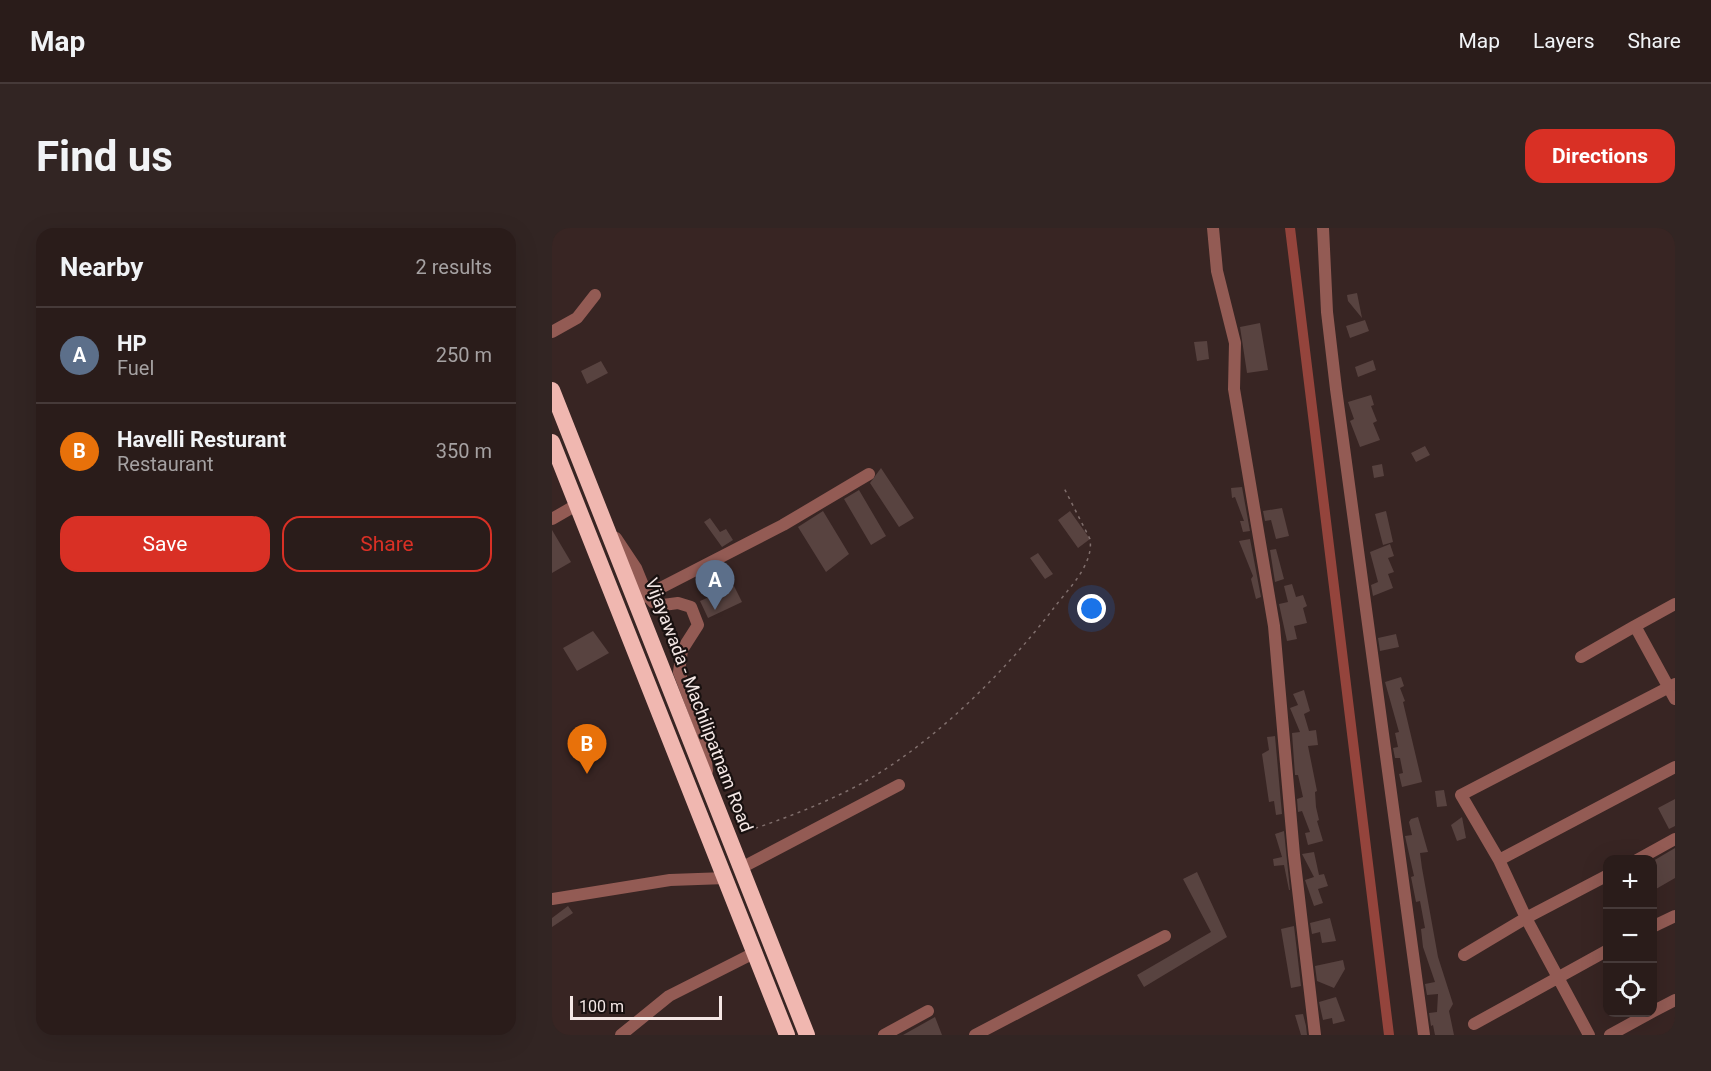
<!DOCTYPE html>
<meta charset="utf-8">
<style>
:root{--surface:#2a1c1a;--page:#322523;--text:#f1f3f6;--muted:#a5a1a2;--line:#463a39;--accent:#d93025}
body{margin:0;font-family:Roboto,sans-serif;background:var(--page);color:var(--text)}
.controls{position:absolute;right:18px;bottom:18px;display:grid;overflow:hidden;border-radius:12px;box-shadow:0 6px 24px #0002}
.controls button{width:54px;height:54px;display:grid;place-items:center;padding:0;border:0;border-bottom:2px solid var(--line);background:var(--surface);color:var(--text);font:30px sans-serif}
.scale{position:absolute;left:18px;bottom:15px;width:152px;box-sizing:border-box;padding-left:6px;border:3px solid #f4e7e5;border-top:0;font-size:16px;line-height:21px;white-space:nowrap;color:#f4e7e5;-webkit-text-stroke:4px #191110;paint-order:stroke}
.you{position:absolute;left:540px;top:381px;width:21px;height:21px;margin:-15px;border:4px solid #fff;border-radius:50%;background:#1a73e8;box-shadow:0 0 0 9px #1a73e833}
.badge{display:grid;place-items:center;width:39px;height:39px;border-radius:50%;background:var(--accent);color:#fff;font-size:20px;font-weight:700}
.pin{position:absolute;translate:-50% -50px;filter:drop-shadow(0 2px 3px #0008)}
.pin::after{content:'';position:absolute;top:32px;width:21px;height:18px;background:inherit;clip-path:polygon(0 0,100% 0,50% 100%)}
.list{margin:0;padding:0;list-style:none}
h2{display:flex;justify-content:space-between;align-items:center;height:78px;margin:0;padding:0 24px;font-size:26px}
h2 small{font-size:20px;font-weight:400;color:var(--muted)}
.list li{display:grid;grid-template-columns:39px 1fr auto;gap:18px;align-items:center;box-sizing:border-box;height:96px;padding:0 24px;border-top:2px solid var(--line)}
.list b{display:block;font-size:22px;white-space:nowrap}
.list p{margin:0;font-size:20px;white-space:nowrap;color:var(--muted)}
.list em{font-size:20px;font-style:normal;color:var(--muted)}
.actions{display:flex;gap:12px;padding:18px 24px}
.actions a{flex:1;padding:14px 0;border:2px solid var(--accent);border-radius:18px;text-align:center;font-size:21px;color:var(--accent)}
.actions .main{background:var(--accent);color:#fff}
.icon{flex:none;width:33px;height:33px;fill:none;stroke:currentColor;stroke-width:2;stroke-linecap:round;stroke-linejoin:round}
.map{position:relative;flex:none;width:1123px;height:807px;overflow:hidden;border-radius:18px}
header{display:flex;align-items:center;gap:36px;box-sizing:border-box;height:84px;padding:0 30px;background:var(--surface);border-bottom:2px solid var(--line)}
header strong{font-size:28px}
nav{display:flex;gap:33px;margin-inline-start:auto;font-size:21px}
.intro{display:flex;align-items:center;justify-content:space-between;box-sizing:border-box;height:144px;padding:0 36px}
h1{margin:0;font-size:42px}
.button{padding:15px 27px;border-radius:18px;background:var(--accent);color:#fff;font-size:21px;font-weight:700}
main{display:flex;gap:36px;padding:0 36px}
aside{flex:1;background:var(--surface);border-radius:18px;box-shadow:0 6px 24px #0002}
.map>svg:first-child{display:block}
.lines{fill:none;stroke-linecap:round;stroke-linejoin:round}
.canal{stroke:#94443c;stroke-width:10}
.building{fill:#584340}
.path{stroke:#806f6d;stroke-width:1.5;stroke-dasharray:3 4.5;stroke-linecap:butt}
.minor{stroke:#935b54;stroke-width:12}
.highway{stroke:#f0b7b0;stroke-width:16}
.labels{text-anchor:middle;stroke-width:4.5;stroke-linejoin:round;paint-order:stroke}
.street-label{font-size:18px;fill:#f4e7e5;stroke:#191110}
</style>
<header>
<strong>Map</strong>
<nav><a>Map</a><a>Layers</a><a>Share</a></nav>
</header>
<div class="intro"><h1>Find us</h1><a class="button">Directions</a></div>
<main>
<aside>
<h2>Nearby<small>2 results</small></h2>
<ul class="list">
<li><span class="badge" style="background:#5c6f8a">A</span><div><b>HP</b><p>Fuel</p></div><em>250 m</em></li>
<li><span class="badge" style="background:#e8710a">B</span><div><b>Havelli Resturant</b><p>Restaurant</p></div><em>350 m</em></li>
</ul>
<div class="actions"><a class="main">Save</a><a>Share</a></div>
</aside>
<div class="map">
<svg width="1123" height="807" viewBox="0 0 1123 807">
<rect width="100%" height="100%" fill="#382523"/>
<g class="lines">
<path class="canal" d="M 738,0 L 837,807"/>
</g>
<path class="building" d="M 805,65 L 810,90 L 796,73 L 795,67 Z
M 813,92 L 817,103 L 798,110 L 794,98 Z
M 708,95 L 716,142 L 695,145 L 688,99 Z
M 655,113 L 657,131 L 645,133 L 642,114 Z
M 821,132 L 824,142 L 806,149 L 803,139 Z
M 49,133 L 56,145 L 35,156 L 29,143 Z
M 819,167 L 822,177 L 819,178 L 825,193 L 821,195 L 828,212 L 808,219 L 798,193 L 802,191 L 796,174 Z
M 873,218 L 878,227 L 864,234 L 859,225 Z
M 830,236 L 832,248 L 822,250 L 820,238 Z
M 329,240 L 362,290 L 347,299 L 318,255 Z
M 690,259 L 698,303 L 691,304 L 688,293 L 692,293 L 683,269 L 680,270 L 679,260 Z
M 307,262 L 334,308 L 319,317 L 292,271 Z
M 730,280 L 737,308 L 724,311 L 719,292 L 713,293 L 711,283 Z
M 271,283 L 297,326 L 274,344 L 246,299 Z
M 518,283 L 538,311 L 526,320 L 506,292 Z
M 834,283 L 841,314 L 831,317 L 823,286 Z
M 158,290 L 168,304 L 174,301 L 181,312 L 170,319 L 152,294 Z
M 0,302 L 19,334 L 0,345 Z
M 698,311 L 709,369 L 704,371 L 699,351 L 701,348 L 687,313 Z
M 838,316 L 842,328 L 836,330 L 842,344 L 836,346 L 841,360 L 821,368 L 819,357 L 826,354 L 818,324 Z
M 724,321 L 732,351 L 723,354 L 718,322 Z
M 486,325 L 501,346 L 493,351 L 478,330 Z
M 740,356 L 744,369 L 751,367 L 755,378 L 751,380 L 755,395 L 742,398 L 745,411 L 735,413 L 727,376 L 736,374 L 732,358 Z
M 182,358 L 190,374 L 156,390 L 148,373 Z
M 41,403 L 57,425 L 25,443 L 11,420 Z
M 844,406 L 847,419 L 828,423 L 826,410 Z
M 849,449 L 852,458 L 848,460 L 853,473 L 851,474 L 870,554 L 850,559 L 847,546 L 851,545 L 848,530 L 843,530 L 841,520 L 846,519 L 843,505 L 847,504 L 833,454 Z
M 752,462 L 758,483 L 752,486 L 757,503 L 764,502 L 766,517 L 756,518 L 765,563 L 763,564 L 764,579 L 767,592 L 765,593 L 771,613 L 756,617 L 753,605 L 758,604 L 750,583 L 746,584 L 745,571 L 751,569 L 746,547 L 743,547 L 740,505 L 748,504 L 738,480 L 746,477 L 741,466 Z
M 723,508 L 730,586 L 724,587 L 722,573 L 717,574 L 710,526 L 717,522 L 715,509 Z
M 892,562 L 895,578 L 885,579 L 883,563 Z
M 1123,571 L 1123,598 L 1117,601 L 1106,580 Z
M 866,589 L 876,624 L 868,625 L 870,640 L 886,729 L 901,776 L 897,783 L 902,807 L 883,807 L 881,797 L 879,798 L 877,785 L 885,784 L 886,766 L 875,767 L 873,756 L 883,754 L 871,719 L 869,701 L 873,700 L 868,673 L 864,674 L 859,649 L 862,648 L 853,608 L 860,607 L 857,594 L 859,591 Z
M 910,589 L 914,610 L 905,613 L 899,597 Z
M 732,603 L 738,662 L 737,662 L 732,637 L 722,638 L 721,631 L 730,629 L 723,606 Z
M 1123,620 L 1123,650 L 1104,661 L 1101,655 L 1101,633 Z
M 762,624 L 767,647 L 772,646 L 776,658 L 766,661 L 771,675 L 762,678 L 753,652 L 762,649 L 750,626 Z
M 645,644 L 675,709 L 592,759 L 585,747 L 659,704 L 631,651 Z
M 16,678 L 21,685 L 0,699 L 0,690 Z
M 778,690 L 784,713 L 770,715 L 768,704 L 760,706 L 758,695 Z
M 742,698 L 749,758 L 739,760 L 729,701 Z
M 791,732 L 793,741 L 782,760 L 765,753 L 763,738 Z
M 784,769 L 793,793 L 781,796 L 780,790 L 771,792 L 767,774 Z
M 751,786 L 754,798 L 755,807 L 749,807 L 743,787 Z
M 383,789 L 390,807 L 351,807 Z"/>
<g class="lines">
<path class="path" d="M 189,605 C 223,594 258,581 291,565 C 369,528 449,449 501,381 C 516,361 542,337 538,311 L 511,258"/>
<path class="minor" d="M 661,0 L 665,43 L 683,115 L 682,161 L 722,398 L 742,627 L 763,807
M 771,0 L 775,84 L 784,161 L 872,807
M 0,104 L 25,90 L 43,67
M 0,291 L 26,276
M 64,310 L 84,340 L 95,367 L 101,374 L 111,377 L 126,375 L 139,379 L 146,397 L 130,422 L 127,444 L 151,507 L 155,543
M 89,370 L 231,297 L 317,246
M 1123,376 L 1083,398 L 1123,471
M 1029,429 L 1083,398
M 947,632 L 909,567 L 1123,456
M 1085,632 L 1123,611
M 189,640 L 347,557
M 0,671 L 118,652 L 174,650
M 1100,699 L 1123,688
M 912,727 L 974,690 L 1056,647
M 1100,784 L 1123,772
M 922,796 L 1056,722
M 69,807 L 117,768 L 204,724
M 332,807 L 376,783
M 423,807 L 613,708
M 1037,807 L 974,690 L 947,632 L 1123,539
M 1058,807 L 1100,784"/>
<path class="highway" d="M 0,162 L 255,807
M 0,214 L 235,807"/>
</g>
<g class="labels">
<g class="street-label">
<text transform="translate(147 477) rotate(69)" y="6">Vijayawada - Machilipatnam Road</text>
</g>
</g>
</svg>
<div class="controls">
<button>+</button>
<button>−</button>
<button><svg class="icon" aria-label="locate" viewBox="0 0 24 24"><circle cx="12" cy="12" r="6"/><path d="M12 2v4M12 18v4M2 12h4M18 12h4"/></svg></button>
</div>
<div class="scale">100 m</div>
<div class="you"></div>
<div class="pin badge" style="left:163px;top:382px;background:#5c6f8a">A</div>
<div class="pin badge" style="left:35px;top:546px;background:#e8710a">B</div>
</div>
</main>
